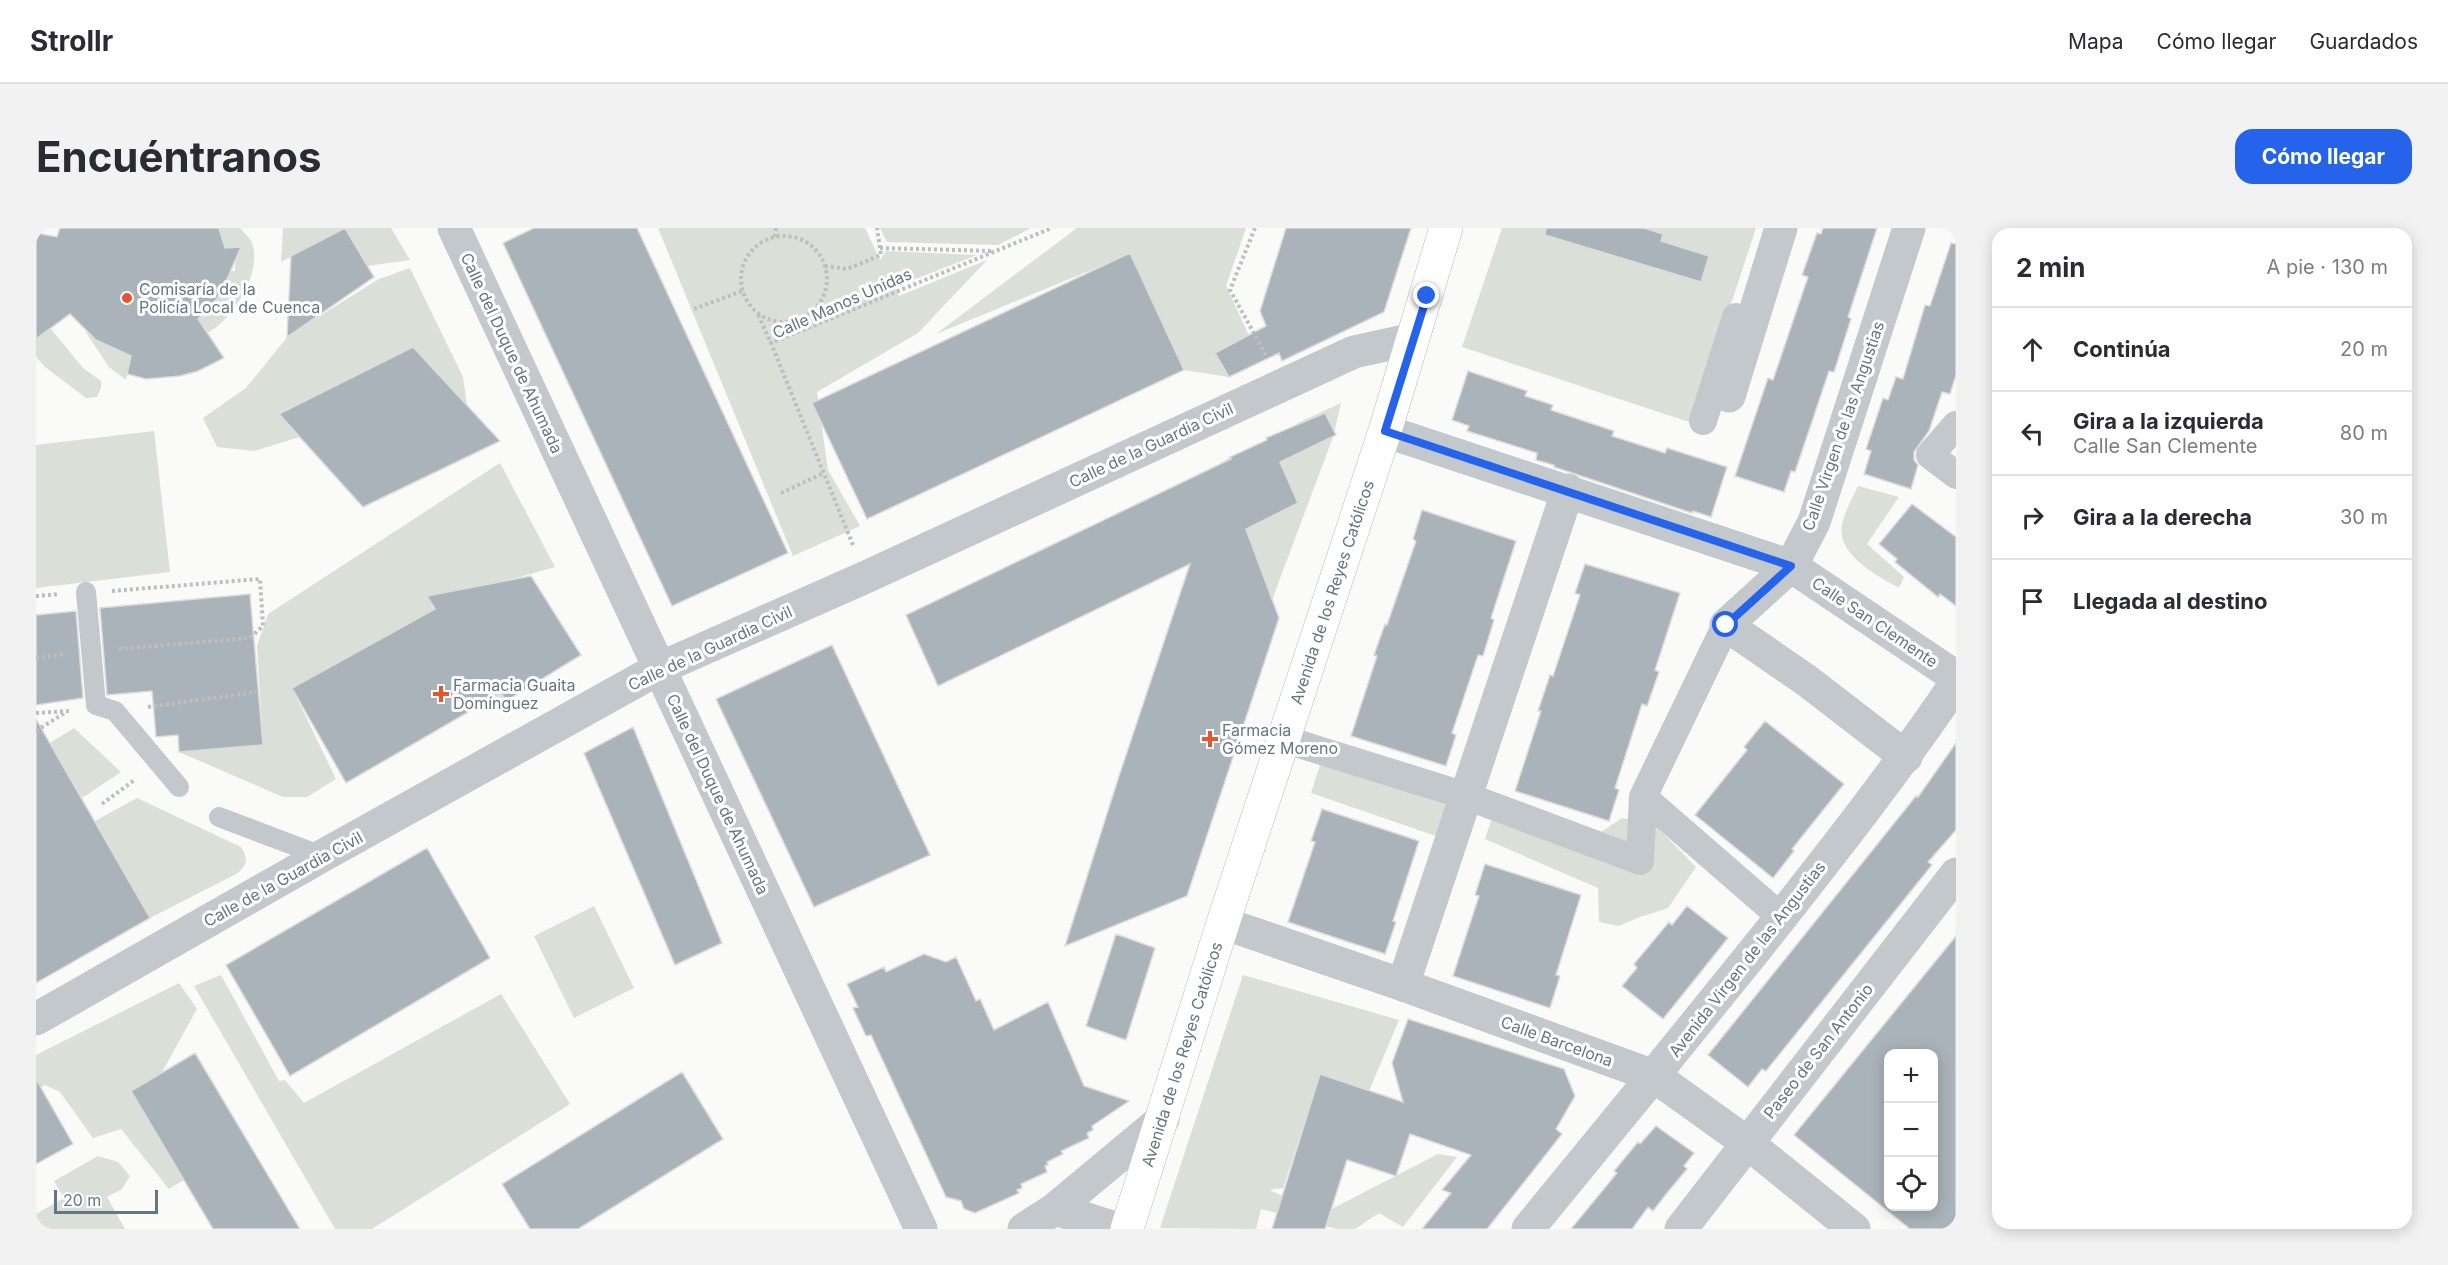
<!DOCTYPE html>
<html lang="es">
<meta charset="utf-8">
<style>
:root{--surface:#fff;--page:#f2f2f3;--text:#2b2b33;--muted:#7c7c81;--line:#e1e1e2;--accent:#2563eb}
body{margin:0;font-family:Inter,sans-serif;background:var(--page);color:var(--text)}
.controls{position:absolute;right:18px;bottom:18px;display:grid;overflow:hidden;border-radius:12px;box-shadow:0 3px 15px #0003}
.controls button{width:54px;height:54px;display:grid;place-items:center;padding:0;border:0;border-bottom:2px solid var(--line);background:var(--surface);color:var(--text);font:30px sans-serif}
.scale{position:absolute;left:18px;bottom:15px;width:104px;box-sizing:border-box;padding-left:6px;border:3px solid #657683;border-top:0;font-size:16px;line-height:21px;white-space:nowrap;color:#657683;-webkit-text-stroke:4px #fff;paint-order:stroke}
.stop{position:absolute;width:18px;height:18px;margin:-14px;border:4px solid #2563eb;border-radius:50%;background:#fff}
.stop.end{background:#2563eb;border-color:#fff;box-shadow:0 2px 6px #0008}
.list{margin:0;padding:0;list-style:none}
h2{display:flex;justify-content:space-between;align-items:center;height:78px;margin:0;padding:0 24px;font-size:26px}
h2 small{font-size:20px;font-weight:400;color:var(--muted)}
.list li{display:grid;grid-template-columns:39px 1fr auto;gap:18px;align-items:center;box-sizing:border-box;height:84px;padding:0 24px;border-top:2px solid var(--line)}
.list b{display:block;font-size:22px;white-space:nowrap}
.list p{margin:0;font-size:20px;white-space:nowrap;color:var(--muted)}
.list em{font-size:20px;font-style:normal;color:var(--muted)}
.icon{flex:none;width:33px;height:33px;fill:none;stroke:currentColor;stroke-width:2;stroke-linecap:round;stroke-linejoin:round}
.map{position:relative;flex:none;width:1920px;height:1001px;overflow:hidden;border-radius:18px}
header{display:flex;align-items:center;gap:36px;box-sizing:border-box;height:84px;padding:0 30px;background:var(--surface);border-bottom:2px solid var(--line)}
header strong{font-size:28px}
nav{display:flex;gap:33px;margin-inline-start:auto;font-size:21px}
.intro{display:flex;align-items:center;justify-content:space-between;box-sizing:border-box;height:144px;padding:0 36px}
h1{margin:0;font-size:42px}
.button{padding:15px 27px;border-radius:18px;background:var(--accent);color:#fff;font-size:21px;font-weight:700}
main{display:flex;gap:36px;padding:0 36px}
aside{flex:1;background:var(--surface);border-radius:18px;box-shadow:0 3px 15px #0003}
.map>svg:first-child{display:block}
.green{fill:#dadfd7}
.building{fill:#aab3b9;stroke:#dcdcda;stroke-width:1.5;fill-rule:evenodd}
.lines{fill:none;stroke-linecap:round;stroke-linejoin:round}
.secondary-casing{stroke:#b3babf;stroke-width:34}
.path{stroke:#bbbfc2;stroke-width:4;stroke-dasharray:3 3;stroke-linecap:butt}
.service{stroke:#c3c8cc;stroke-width:20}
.pedestrian{stroke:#c3c8cc;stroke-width:28}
.minor{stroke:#c3c8cc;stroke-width:33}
.secondary{stroke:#fff;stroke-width:33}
.route{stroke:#2563eb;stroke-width:8}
.poi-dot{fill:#e4572e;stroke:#fff;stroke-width:2}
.labels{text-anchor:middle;stroke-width:6;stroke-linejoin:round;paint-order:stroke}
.poi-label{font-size:16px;fill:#657683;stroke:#fff;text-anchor:start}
.street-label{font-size:16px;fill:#657683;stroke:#fff}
</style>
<header>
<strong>Strollr</strong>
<nav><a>Mapa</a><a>Cómo llegar</a><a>Guardados</a></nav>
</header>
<div class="intro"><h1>Encuéntranos</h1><a class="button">Cómo llegar</a></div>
<main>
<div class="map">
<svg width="1920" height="1001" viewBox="0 0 1920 1001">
<rect width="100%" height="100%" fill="#fafaf8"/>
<path class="green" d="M 183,0 L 204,0 C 208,5 214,10 216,15 C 227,44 196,93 171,105 L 160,88 C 180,79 186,62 192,42 L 199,43 L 200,20 L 187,20 Z
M 247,0 L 308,0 L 245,34 Z
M 309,0 L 355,0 L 374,32 L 331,38 Z
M 622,0 L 829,0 L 844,32 L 850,23 L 941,27 L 859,59 L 863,68 L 951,32 L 882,105 L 781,164 L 792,242 L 824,298 L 757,328 Z
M 844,0 L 995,0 L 962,17 L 851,14 Z
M 1041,0 L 1210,0 L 1190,58 L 1223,129 L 1218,137 L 1204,112 L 1180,124 L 1193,149 L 1148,142 L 1094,26 L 900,106 Z
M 1466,0 L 1720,0 L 1656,195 L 1426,119 Z
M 374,40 L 427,149 L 431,177 L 377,119 L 244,186 L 264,209 L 218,223 L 181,219 L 167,190 L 210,160 L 253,107 L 343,51 Z
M 15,101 L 47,140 L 65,153 L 65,160 L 61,169 L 50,170 L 9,139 L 0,129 L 0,111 Z
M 49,103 L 60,112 L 95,126 L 90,152 L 73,139 Z
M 1305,175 L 1297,209 L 1236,372 L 1210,301 L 1182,237 L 1194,229 L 1224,294 L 1262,275 L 1244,234 L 1271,221 L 1260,196 Z
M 118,203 L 134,344 L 0,360 L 0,217 Z
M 464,235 L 519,339 L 466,354 L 391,368 L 429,436 L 443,428 L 469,473 L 430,485 L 377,394 L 256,460 L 300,551 L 271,569 L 247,569 L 143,524 L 227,517 L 221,418 L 232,386 Z
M 1822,258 L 1863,269 L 1831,316 L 1868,349 L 1863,360 C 1840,347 1797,325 1807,293 C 1810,281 1817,269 1822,258 Z
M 38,500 L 85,544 L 46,570 L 14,515 Z
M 1285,534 L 1411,577 L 1400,608 L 1275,565 Z
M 101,570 L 205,619 C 212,631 212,635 202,645 L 114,690 L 59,593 Z
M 1456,590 L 1543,619 L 1586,590 L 1621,599 L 1660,639 L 1632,680 L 1604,689 L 1583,698 L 1563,694 L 1562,660 L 1449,611 Z
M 558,678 L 598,760 L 538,790 L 498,708 Z
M 185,747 L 243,853 L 249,852 L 268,875 L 465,766 L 534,876 L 336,1001 L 299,1001 L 158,758 Z
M 1207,747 L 1363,792 L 1333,863 L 1284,847 L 1247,960 L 1233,962 L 1288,985 L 1402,926 L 1421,929 L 1367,999 L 1343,985 L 1319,1001 L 1301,1001 L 1225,981 L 1220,1001 L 1124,1000 Z
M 143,755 L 161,781 L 125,846 L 95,863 L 148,952 L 133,961 L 85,901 L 57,910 L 24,864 L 9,857 L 0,862 L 0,827 Z
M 62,928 L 82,934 L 94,948 L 86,961 L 71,969 L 89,1001 L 0,1001 L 0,986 L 28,970 L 18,953 Z"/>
<path class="building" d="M 24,0 L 183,0 L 189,20 L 205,19 L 185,65 L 177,76 L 162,91 L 188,130 L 162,143 L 144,148 L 110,151 L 91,146 L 95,128 L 60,112 L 34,86 L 0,111 L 0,5 L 21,9 Z
M 309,0 L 338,49 L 251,109 L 255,28 Z
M 498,0 L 601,0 L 752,325 L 636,378 L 467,15 Z
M 1250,0 L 1375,0 L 1348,84 L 1246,133 L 1243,125 L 1193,149 L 1179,125 L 1230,98 L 1224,83 Z
M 1510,0 L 1608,0 L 1627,6 L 1625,13 L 1673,28 L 1665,54 L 1509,7 Z
M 1787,0 L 1841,0 L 1812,89 L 1815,91 L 1798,144 L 1793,143 L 1759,244 L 1755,243 L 1748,264 L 1699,248 L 1732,150 L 1737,152 L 1772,49 L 1766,47 L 1781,5 L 1785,6 Z
M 1915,15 L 1920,16 L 1920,147 L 1914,166 L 1906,164 L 1893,203 L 1878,224 L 1878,232 L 1882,237 L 1875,261 L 1828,246 L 1835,223 L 1830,221 L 1847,170 L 1852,172 L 1860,149 L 1867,151 L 1889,77 L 1894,78 Z
M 1094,25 L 1148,142 L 831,291 L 776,175 Z
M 377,119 L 464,213 L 327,279 L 243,186 Z
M 1432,143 L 1491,163 L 1489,168 L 1517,177 L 1515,182 L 1578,203 L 1576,208 L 1629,225 L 1631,220 L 1691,239 L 1675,289 L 1657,283 L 1656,285 L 1518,239 L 1518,237 L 1500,232 L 1501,225 L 1431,203 L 1433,198 L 1416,192 Z
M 1289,185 L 1300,207 L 1244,234 L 1262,275 L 1210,301 L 1243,390 L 1151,668 L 1029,718 L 1083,548 L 1154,336 L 902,458 L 870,387 L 1195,231 L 1194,229 L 1231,212 L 1230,210 Z
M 1876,276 L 1920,309 L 1920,378 L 1904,366 L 1902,369 L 1859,334 L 1861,331 L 1843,316 Z
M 1386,282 L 1480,313 L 1455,390 L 1458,392 L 1447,428 L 1442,427 L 1416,505 L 1420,507 L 1410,538 L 1315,508 L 1341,428 L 1338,427 L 1349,396 L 1351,397 L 1380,313 L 1377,311 Z
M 1549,336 L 1644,365 L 1619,442 L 1623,444 L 1611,478 L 1606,476 L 1579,560 L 1583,562 L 1573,593 L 1479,563 L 1505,483 L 1502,483 L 1514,447 L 1517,448 L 1544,367 L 1539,365 Z
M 495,348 L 545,427 L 470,473 L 465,465 L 310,555 L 256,460 L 399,381 L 391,368 Z
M 214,366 L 227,517 L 143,524 L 142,507 L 120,509 L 116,463 L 71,467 L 64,380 Z
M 40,383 L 47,470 L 0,477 L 0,387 Z
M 796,417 L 894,627 L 778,679 L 680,471 Z
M 0,491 L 114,690 L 0,755 Z
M 1729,493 L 1808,556 L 1756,621 L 1758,623 L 1737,650 L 1659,587 L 1711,522 L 1708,519 Z
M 597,499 L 686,715 L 639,737 L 548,525 Z
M 1920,515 L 1920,602 L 1892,634 L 1896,637 L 1730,843 L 1726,841 L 1712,859 L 1672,827 L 1880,568 L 1882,569 Z
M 1286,581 L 1383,613 L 1357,693 L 1360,694 L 1349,726 L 1252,694 L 1279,614 L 1275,613 Z
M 391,620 L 454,730 L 254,848 L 190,737 Z
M 1449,636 L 1545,667 L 1520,747 L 1524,748 L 1514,780 L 1417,748 L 1443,668 L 1439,667 Z
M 1651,678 L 1692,710 L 1627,791 L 1586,758 L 1601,740 L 1598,736 L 1633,694 L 1636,697 Z
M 1080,706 L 1119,720 L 1090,812 L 1050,798 Z
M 1920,708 L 1920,1001 L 1874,1001 L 1758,907 ZM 1852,825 L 1898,825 L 1898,978 L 1852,978 Z
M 888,726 L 910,734 L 920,729 L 940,773 L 944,771 L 958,802 L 1012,774 L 1048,858 L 1093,873 L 1056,898 L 1057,902 L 1051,905 L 1053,910 L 1025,923 L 1027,926 L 1011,934 L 1012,937 L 1009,938 L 1011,944 L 985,956 L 986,960 L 981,962 L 983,965 L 939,985 L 928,981 L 925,973 L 910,969 L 835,807 L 830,808 L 817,780 L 822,779 L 811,756 L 848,739 L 850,744 Z
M 1372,791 L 1528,841 L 1539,868 L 1520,901 L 1526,906 L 1451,1001 L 1386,1001 L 1415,965 L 1406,962 L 1435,927 L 1374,906 L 1360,948 L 1311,932 L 1289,1001 L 1236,1001 L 1284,846 L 1367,874 L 1356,835 Z
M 159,825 L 264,1001 L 177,1001 L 95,863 Z
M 646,844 L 687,911 L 542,1001 L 494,1001 L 466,956 Z
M 0,851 L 37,916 L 0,936 Z
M 1620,898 L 1658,925 L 1648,938 L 1651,941 L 1631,965 L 1617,983 L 1612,979 L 1596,1001 L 1535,1001 L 1581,945 L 1578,943 L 1602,914 L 1604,916 Z"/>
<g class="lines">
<g class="secondary-casing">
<g id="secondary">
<path id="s1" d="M 1091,1001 L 1187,695 L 1349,203 L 1410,0"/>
</g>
</g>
<path class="path" d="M 1219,0 L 1194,62 L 1231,129
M705 51a43 43 0 1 1 86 0a43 43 0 1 1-86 0Z
M 739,9 L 740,0
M 844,20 L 957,23
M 789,38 L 811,41 L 845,27 L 841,0
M 658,81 L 706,63
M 722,87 L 735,115
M 745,265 L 788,245
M 817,317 L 735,115 L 1016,0
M 76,363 L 224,351 L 227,398 L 214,410 L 82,421
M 0,368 L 23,366
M 0,430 L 30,426
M 112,479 L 220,464
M 0,485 L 33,483
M 0,503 L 30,484
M 66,576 L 100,551"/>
<path class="service" d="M 50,364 L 60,477 L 79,483 L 143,559
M 183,589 L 286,628"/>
<path class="pedestrian" d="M 1667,193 L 1700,89
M 1920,197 L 1894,227 L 1920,247
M 1247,511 L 1430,568 L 1604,633 L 1607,569 L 1745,689
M 1607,569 L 1690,397"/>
<path class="minor" d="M 418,0 L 885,1001
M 1693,168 L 1745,0
M 1349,203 L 1755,338 L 1920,449
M 1870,529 L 1770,452 L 1690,397 L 1755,338 L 1778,294 L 1873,0
M 1187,695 L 1367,757 L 1618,848 L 1710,914 L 1818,1001
M 1367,757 L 1532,262
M 0,791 L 286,628 L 624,440 L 830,349 L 1318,124 L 1377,111
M 1019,981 L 1082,1001
M 988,1001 L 1019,981 L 1127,891
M 1492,1001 C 1570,906 1647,812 1724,716 C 1792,630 1859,545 1920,455
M 1645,1001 L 1920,646"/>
<use href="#secondary" class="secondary"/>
</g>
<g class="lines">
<path class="route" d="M 1391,68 L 1349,203 L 1755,338 L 1690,397"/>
</g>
<g class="poi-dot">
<circle cx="91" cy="70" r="6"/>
<path d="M402 457h6v6h6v6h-6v6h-6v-6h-6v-6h6z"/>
<path d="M1171 502h6v6h6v6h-6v6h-6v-6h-6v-6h6z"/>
</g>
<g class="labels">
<g class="poi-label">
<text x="103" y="67">Comisaría de la<tspan x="103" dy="18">Policía Local de Cuenca</tspan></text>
<text x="417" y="463">Farmacia Guaita<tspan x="417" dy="18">Domínguez</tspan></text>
<text x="1186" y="508">Farmacia<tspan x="1186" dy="18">Gómez Moreno</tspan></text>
</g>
<g class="street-label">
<text transform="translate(806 75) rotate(-24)" y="6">Calle Manos Unidas</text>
<text transform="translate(476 125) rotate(65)" y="6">Calle del Duque de Ahumada</text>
<text transform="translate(1807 198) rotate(-71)" y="6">Calle Virgen de las Angustias</text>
<text transform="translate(1115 217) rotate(-25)" y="6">Calle de la Guardia Civil</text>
<text dy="6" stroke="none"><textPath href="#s1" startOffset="669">Avenida de los Reyes Católicos</textPath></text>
<text transform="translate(1839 394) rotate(34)" y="6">Calle San Clemente</text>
<text transform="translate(674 420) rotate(-25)" y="6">Calle de la Guardia Civil</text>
<text transform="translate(682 566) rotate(65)" y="6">Calle del Duque de Ahumada</text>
<text transform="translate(247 651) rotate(-29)" y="6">Calle de la Guardia Civil</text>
<text transform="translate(1711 731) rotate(-52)" y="6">Avenida Virgen de las Angustias</text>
<text transform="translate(1521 813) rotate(20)" y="6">Calle Barcelona</text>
<text transform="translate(1782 823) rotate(-52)" y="6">Paseo de San Antonio</text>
<text dy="6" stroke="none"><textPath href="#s1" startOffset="183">Avenida de los Reyes Católicos</textPath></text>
</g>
</g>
</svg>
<div class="controls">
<button>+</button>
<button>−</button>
<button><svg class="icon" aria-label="locate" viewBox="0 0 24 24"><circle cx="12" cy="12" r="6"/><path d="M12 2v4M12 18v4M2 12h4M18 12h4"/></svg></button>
</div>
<div class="scale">20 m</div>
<div class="stop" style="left:1690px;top:397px"></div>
<div class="stop end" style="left:1391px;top:68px"></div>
</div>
<aside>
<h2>2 min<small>A pie · 130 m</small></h2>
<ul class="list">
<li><svg class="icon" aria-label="ahead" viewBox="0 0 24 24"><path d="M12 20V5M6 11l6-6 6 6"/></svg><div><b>Continúa</b></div><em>20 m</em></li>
<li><svg class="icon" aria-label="left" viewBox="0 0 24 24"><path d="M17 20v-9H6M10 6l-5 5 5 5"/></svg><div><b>Gira a la izquierda</b><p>Calle San Clemente</p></div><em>80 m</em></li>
<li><svg class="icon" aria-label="right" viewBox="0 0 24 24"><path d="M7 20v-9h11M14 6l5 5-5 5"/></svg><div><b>Gira a la derecha</b></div><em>30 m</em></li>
<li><svg class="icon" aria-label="arrive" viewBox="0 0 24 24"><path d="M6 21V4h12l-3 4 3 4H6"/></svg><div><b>Llegada al destino</b></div></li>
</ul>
</aside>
</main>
